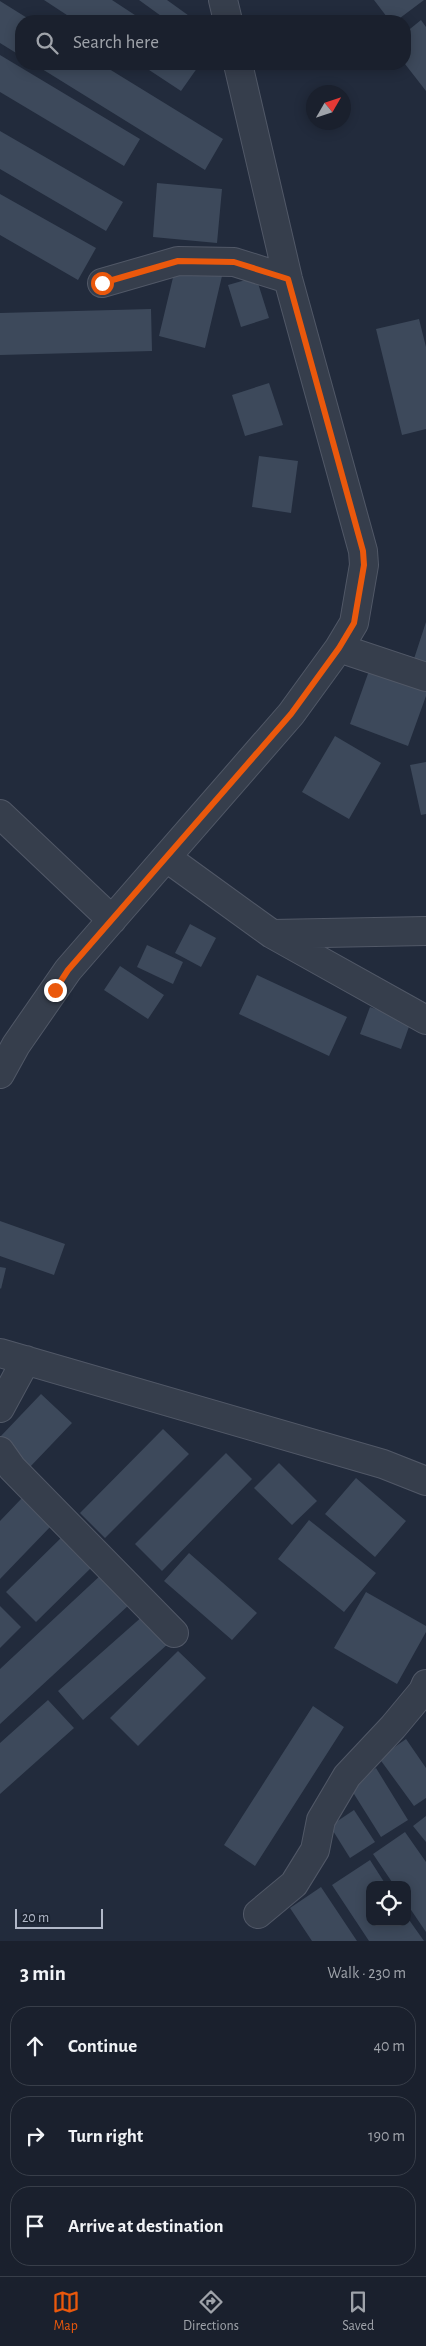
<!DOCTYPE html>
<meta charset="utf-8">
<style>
:root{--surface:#1a202d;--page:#232835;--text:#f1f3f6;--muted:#9fa3aa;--line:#383e49;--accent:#ea580c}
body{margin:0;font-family:"Alegreya Sans",sans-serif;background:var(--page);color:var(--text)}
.controls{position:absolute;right:15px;bottom:15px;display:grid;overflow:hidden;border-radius:10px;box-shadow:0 2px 12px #0003}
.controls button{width:45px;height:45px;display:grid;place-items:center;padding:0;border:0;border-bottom:1px solid var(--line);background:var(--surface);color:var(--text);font:25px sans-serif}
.compass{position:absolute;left:306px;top:85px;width:45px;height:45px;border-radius:50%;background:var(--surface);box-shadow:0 2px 12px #0003;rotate:51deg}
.scale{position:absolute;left:15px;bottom:12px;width:88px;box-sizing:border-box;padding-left:5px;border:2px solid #b1b8c8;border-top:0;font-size:14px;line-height:18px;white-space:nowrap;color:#b1b8c8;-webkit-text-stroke:4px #1b2331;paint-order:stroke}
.stop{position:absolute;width:15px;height:15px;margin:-11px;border:4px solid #ea580c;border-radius:50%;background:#fff}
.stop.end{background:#ea580c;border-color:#fff;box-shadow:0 1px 5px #0008}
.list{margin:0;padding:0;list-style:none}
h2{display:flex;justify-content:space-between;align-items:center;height:65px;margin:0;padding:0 20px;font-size:21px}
h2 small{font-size:16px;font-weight:400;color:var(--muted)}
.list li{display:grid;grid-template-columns:32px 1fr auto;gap:15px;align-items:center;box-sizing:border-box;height:80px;margin:0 10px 10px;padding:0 10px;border:1px solid var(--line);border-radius:20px}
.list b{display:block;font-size:19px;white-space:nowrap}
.list em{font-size:16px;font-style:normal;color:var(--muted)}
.icon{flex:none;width:28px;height:28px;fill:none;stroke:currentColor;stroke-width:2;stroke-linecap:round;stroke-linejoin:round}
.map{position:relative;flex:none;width:426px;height:1941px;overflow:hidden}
.search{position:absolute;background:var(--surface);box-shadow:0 2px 12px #0003;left:15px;right:15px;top:15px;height:55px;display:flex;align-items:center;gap:12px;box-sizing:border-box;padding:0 18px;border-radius:20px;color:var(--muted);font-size:19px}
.sheet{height:335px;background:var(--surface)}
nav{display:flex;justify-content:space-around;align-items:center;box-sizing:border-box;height:70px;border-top:1px solid var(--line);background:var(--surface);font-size:14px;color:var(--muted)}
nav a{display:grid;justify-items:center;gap:2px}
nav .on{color:var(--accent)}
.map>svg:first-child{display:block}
.building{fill:#3d495b}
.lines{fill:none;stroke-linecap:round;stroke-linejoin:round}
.minor-casing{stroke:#515867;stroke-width:30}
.minor{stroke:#363e4c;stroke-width:28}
.route{stroke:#ea580c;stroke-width:6}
</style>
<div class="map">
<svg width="426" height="1941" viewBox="0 0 426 1941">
<rect width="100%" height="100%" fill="#222b3c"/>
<path class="building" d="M 44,0 L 112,0 L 144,21 L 76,21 Z
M 139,0 L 167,0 L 192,18 L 190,21 L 168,21 Z
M 374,0 L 424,0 L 396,21 L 390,21 Z
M 0,1 L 32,21 L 21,21 L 21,56 L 0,43 Z
M 421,20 L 426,27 L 426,91 L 405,64 L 405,33 Z
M 0,55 L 140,139 L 124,166 L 0,92 Z
M 34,64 L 101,64 L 223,139 L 205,170 Z
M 140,64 L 200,64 L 181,91 Z
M 0,131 L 123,202 L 106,231 L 0,169 Z
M 157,183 L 222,189 L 217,243 L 153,237 Z
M 0,194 L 96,248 L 78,280 L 0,235 Z
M 176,265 L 222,276 L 205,348 L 159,336 Z
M 256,277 L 269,318 L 241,327 L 228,285 Z
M 151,309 L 152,351 L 0,355 L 0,313 Z
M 419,319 L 426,347 L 426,429 L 402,435 L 376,329 Z
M 269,383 L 283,425 L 245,436 L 232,395 Z
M 259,456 L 298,461 L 291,513 L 252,507 Z
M 426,622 L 426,669 L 412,665 Z
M 370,668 L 426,689 L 426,696 L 408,746 L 350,724 Z
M 335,736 L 381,763 L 349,819 L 302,792 Z
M 426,762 L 426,814 L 421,815 L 410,765 Z
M 190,924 L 216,938 L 201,967 L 175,953 Z
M 147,945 L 183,962 L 173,984 L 137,967 Z
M 120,966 L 164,995 L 148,1019 L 104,990 Z
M 257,975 L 347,1017 L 329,1056 L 239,1014 Z
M 370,1007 L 411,1021 L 401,1049 L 360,1034 Z
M 0,1221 L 65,1244 L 54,1275 L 0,1256 Z
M 0,1267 L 6,1268 L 1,1289 L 0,1288 Z
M 41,1394 L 72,1423 L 29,1468 L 0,1440 L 0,1437 Z
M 163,1429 L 189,1454 L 105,1538 L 80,1513 Z
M 226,1453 L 252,1479 L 162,1571 L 135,1544 Z
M 279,1463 L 317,1501 L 292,1525 L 254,1488 Z
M 356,1478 L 406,1521 L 375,1557 L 325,1514 Z
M 22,1498 L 51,1526 L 0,1579 L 0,1521 Z
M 309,1520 L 376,1573 L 344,1612 L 278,1559 Z
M 66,1533 L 96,1563 L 36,1622 L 6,1592 Z
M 189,1553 L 257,1613 L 232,1640 L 164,1581 Z
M 102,1574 L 130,1604 L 0,1724 L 0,1669 Z
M 366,1592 L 426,1626 L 426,1632 L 397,1684 L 334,1648 Z
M 0,1606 L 21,1627 L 0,1648 Z
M 144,1615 L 169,1643 L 83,1720 L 58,1691 Z
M 178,1651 L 206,1678 L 138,1746 L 110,1718 Z
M 48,1700 L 74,1728 L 0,1794 L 0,1743 Z
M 313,1706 L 344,1727 L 255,1866 L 224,1845 Z
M 406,1739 L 426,1768 L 426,1798 L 414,1806 L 379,1758 Z
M 376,1768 L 408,1820 L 381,1837 L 349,1786 Z
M 354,1810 L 375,1842 L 350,1858 L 330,1826 Z
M 426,1816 L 426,1842 L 413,1826 Z
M 405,1832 L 426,1862 L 426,1932 L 407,1904 L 407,1885 L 394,1885 L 373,1854 Z
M 370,1860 L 386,1885 L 370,1885 L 370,1922 L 407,1922 L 407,1917 L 424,1941 L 369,1941 L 332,1885 Z
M 321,1887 L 357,1941 L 312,1941 L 290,1908 Z"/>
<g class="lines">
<g class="minor-casing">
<path id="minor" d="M 223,0 L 228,21
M 102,283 L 178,261 L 234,262 L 288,279
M 339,648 L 426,677
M 0,814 L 112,920
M 167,858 L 272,934 L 426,1020
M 273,934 L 426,931
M 0,1074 L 16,1045 L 68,970 L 291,714 L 339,648 L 354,623 L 364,565 L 363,551 L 288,279 L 238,64
M 0,1353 L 383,1464 L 426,1481
M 0,1408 L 26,1360
M 0,1451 L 12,1468 L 174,1633
M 258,1914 L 294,1884 L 315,1850 L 321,1820 L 347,1776 L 393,1727 L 423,1691 L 426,1684"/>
</g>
<use href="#minor" class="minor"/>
</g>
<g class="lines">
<path class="route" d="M 55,990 L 68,970 L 291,714 L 339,648 L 354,623 L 364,565 L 363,551 L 288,279 L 234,262 L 178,261 L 102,283"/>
</g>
</svg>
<div class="controls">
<button><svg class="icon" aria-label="locate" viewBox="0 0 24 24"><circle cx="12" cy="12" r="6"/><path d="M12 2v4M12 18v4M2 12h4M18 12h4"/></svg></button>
</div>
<svg class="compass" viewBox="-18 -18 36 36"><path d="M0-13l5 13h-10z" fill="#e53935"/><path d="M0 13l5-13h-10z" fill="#9fa3aa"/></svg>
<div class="scale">20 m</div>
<div class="stop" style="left:102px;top:283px"></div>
<div class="stop end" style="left:55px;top:990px"></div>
<div class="search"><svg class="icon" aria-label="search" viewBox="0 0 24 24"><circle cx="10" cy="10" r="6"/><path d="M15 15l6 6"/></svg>Search here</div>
</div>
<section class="sheet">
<h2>3 min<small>Walk · 230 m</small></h2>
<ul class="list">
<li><svg class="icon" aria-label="ahead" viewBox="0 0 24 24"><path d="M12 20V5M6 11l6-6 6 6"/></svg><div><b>Continue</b></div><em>40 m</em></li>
<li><svg class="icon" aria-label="right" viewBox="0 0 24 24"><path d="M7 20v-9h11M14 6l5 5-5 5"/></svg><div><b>Turn right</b></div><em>190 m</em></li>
<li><svg class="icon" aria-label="arrive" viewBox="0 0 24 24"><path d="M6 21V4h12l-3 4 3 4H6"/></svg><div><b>Arrive at destination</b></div></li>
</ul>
</section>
<nav>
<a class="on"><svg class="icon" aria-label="map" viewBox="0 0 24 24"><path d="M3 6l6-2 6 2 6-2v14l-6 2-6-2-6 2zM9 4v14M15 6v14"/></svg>Map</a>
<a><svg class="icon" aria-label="directions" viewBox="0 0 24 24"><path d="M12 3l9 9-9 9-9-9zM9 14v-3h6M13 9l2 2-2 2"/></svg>Directions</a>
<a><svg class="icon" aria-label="saved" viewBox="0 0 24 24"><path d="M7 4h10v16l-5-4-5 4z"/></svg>Saved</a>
</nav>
